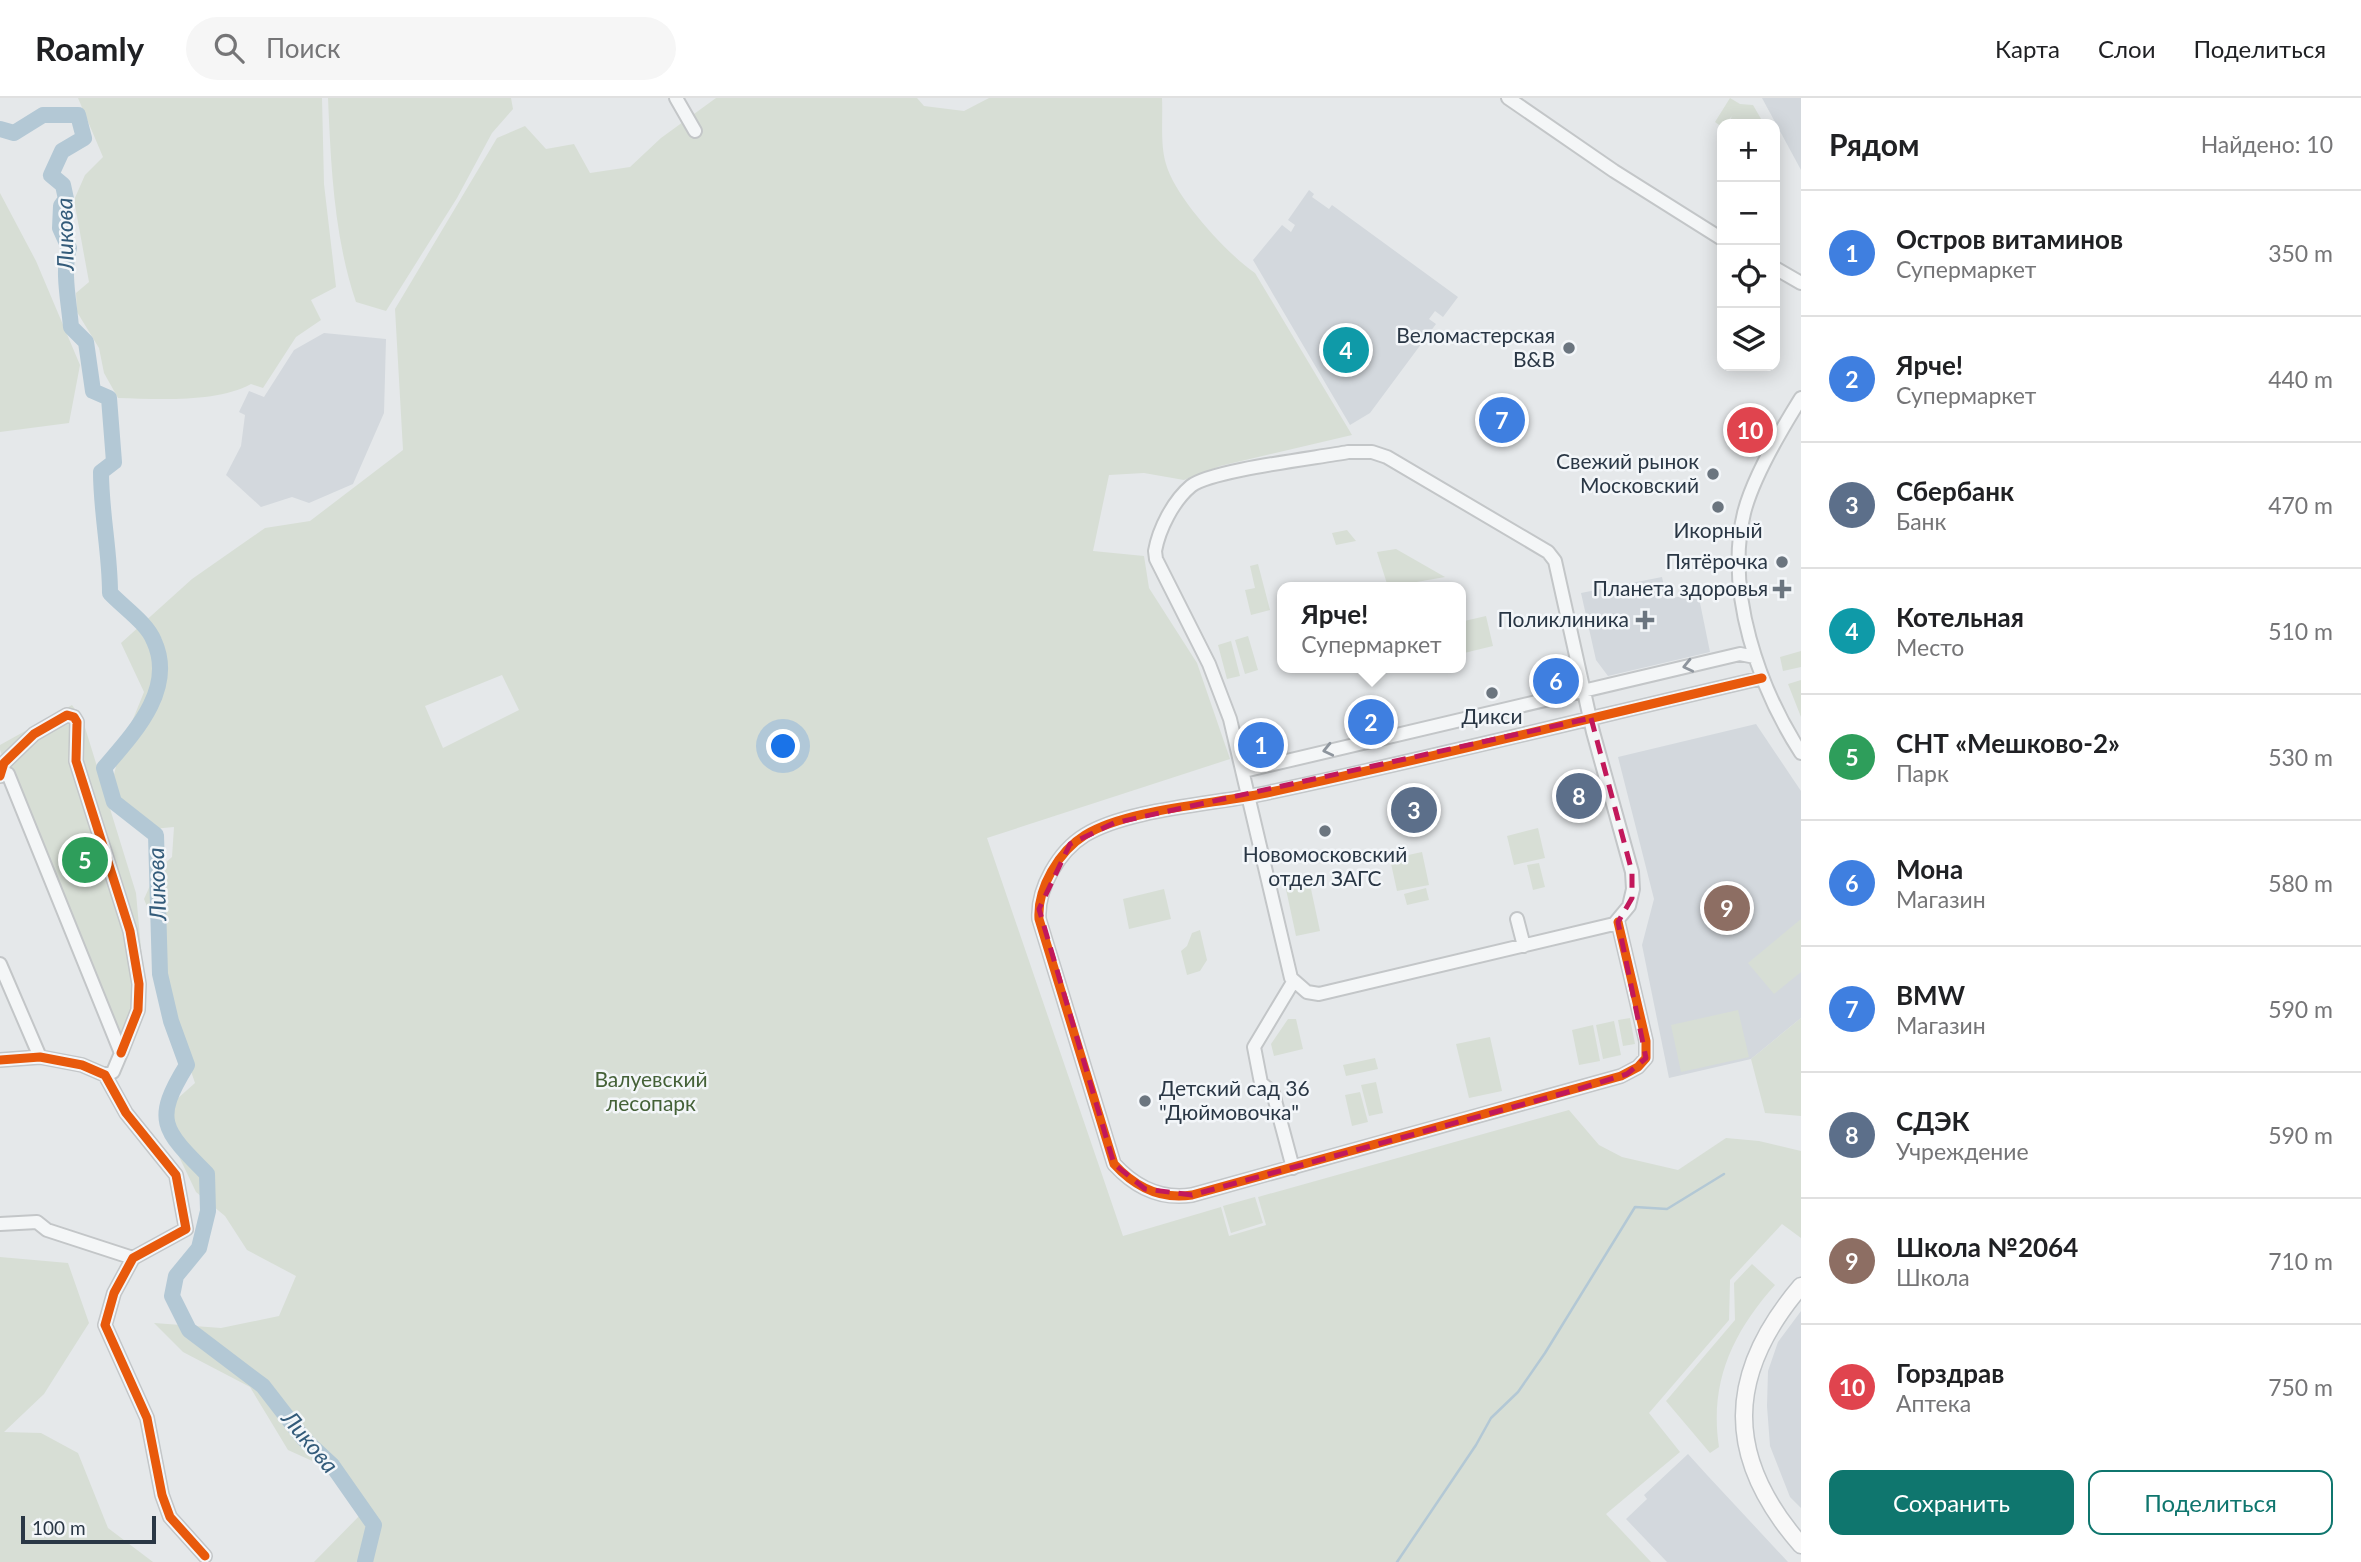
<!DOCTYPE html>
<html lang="ru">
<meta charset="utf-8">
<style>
:root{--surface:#fff;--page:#f6f6f6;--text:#202124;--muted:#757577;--line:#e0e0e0;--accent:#0f766e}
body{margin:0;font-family:Lato,sans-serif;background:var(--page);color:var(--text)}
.controls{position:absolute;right:21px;top:21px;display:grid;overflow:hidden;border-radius:14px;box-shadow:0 4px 18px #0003}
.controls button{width:63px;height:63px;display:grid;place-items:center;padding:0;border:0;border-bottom:2px solid var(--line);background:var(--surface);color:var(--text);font:35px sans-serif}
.scale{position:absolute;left:21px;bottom:18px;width:135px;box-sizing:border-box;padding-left:7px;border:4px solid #2a3745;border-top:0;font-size:19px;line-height:24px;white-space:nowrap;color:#2a3745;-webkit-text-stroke:5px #f3f6f9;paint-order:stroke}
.you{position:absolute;left:784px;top:649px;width:24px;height:24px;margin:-18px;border:5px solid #fff;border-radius:50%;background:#1a73e8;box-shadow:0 0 0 10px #1a73e833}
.badge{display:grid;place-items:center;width:46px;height:46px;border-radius:50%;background:var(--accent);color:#fff;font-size:23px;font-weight:700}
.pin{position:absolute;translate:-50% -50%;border:4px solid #fff;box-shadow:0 2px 7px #0006}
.popup{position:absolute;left:1277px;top:484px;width:189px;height:91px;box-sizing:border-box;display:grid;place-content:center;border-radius:14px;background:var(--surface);filter:drop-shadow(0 2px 5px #0005);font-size:23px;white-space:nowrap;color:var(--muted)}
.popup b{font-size:26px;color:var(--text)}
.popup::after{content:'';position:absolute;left:50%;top:100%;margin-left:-14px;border:14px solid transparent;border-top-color:var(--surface)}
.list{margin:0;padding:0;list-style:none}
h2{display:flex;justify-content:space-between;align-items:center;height:91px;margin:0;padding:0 28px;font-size:30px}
h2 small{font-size:23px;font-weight:400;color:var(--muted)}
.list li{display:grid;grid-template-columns:46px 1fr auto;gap:21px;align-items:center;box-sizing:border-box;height:126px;padding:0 28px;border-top:2px solid var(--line)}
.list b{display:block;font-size:26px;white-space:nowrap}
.list p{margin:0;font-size:23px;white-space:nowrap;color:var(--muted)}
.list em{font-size:23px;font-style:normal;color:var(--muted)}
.actions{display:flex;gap:14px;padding:21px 28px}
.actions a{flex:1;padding:16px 0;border:2px solid var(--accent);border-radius:14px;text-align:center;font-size:24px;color:var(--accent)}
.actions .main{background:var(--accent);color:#fff}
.icon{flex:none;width:38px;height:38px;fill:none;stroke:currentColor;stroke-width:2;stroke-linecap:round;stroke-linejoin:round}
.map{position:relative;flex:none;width:1801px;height:1464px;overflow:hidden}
header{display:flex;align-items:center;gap:42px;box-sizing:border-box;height:98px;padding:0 35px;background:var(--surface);border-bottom:2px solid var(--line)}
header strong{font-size:33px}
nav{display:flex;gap:38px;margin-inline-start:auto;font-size:24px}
.search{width:490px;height:63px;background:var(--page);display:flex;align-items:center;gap:18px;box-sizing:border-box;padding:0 24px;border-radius:38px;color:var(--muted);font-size:26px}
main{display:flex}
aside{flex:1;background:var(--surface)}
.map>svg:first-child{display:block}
.built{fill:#d3d8dd}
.green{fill:#d7ded5;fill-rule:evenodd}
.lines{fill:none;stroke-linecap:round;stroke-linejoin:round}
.stream{stroke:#b3c8d5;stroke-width:2.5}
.river{stroke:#b3c8d5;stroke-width:16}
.minor-casing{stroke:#c3c6c8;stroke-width:16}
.major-casing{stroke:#c1c5c8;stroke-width:19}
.minor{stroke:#f4f6f7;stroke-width:12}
.major{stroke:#f8f8f8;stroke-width:16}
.cycleway-casing{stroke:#f3f6f9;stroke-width:13}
.cycleway{stroke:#e8590c;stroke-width:9}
.oneway{stroke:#8f969e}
.marked{fill:none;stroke:#c2185b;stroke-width:5;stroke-dasharray:14 9;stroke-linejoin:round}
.poi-dot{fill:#6b757f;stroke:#f3f6f9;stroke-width:2.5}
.labels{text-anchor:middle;stroke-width:5;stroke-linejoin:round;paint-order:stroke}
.poi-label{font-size:21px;fill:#2a3745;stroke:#f3f6f9;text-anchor:end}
.park-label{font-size:21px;fill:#446137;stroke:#f3f6f9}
.water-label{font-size:23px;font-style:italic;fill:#335b7a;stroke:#f3f6f9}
</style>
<header>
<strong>Roamly</strong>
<div class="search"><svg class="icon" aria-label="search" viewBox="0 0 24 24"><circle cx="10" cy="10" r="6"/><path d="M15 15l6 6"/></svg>Поиск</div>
<nav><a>Карта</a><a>Слои</a><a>Поделиться</a></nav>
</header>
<main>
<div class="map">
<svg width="1801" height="1464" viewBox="0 0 1801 1464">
<rect width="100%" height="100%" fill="#e5e8ea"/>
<path class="built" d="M 1762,0 L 1801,0 L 1801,72 Z
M 1309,92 L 1314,96 L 1312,99 L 1329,111 L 1332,107 L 1458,199 L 1443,219 L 1435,213 L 1429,221 L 1436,226 L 1370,315 L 1350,327 L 1253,162 L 1282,127 L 1291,134 L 1295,127 L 1288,122 Z
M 324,235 L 386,241 L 384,315 L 353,386 L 309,405 L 292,399 L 261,409 L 226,377 L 241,348 L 245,317 L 239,314 L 249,293 L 264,299 L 294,252 Z
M 1662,479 L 1667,501 L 1698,495 L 1710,554 L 1608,578 L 1596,562 L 1581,495 Z
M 1756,626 L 1801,693 L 1801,920 L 1751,961 L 1669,980 L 1642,847 L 1654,801 L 1618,659 Z
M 1801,1213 L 1801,1410 L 1790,1399 L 1770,1348 L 1767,1308 L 1768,1273 L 1778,1244 Z
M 1688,1356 L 1707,1377 L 1788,1464 L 1667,1464 L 1626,1421 L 1647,1401 L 1644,1397 Z"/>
<path class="green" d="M 78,0 L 322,0 L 324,86 L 336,189 L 311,202 L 321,222 L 296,239 L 263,290 L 251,286 C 217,305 157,301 118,300 L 104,275 L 99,250 L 77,214 L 76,195 L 89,184 L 74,102 L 85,77 L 103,59 Z
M 328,0 L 511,0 L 513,11 L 492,35 L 457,100 L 386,213 L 356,204 C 334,139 331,69 328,0 Z
M 716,0 L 917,0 L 924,8 L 964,13 L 989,0 L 1162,0 C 1163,20 1160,46 1166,66 C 1175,99 1227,156 1255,175 L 1352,337 L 1220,368 L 1184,382 L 1144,375 L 1109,377 L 1093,453 L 1144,458 L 1149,490 L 1197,565 L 1230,661 L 987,740 L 1123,1138 L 1221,1109 L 1229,1138 L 1266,1127 L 1258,1099 L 1569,1012 L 1599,1047 L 1622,1059 L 1678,1072 L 1726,1040 L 1759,1043 L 1801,1053 L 1801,1140 L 1782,1126 L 1730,1182 L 1729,1222 L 1649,1315 L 1680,1354 L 1606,1416 L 1651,1464 L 314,1464 L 367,1410 L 341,1376 L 288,1352 L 250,1289 L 183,1254 L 154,1225 L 221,1230 L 279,1218 L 296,1178 L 247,1152 L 225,1118 L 196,1094 L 159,1017 L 195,985 L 168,905 L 161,843 L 144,801 L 157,772 L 172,759 L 174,729 L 141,732 L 108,701 L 119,656 L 144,594 L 121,545 L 192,481 L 265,430 L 310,423 L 403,352 L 395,211 L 497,40 L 525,28 L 546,51 L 574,46 L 590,75 L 630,69 L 661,40 ZM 502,577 L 519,612 L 443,650 L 425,608 Z
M 1730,0 L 1740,6 L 1753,7 L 1764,26 L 1728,26 L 1732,18 L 1722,29 L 1715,24 Z
M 0,95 L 36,163 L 80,267 L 69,325 L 0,334 Z
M 1347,432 L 1356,443 L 1336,447 L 1332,435 Z
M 1396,451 L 1445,479 L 1388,489 L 1377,454 Z
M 1258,466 L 1270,512 L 1251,517 L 1245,492 L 1255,490 L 1250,468 Z
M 1486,518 L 1493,548 L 1460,556 L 1460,524 Z
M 1248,538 L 1258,572 L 1245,576 L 1235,542 Z
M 1231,543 L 1240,578 L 1227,581 L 1218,547 Z
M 1801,553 L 1801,569 L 1783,573 L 1780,559 Z
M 1801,582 L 1801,619 L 1788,586 Z
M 72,607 L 83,623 L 136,795 L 146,906 L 134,943 L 118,944 L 0,652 L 0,647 Z
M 1538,730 L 1545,760 L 1514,767 L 1507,738 Z
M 1422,754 L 1429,787 L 1397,793 L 1390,761 Z
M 1539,765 L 1545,789 L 1533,792 L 1527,767 Z
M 1308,777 L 1320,833 L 1296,838 L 1284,782 Z
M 1426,790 L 1429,802 L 1407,807 L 1404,796 Z
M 1164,791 L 1171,821 L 1129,831 L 1123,801 Z
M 1801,821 L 1801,874 L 1774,896 L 1748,865 Z
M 1200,832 L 1207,862 L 1200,873 L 1187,877 L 1181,853 L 1187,848 L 1192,835 Z
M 1738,912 L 1749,959 L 1681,974 L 1671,927 Z
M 1630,920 L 1635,946 L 1623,948 L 1618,922 Z
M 1801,920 L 1801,1018 L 1765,1015 L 1751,961 Z
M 1288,921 L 1296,921 L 1303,951 L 1274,958 L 1271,946 Z
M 1614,923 L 1621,957 L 1603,961 L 1596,927 Z
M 1593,927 L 1600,963 L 1579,967 L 1572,932 Z
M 1490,939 L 1502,993 L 1469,1000 L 1456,946 Z
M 1375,960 L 1378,971 L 1346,978 L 1343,967 Z
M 1376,984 L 1383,1015 L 1369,1018 L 1361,987 Z
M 1360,994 L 1368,1024 L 1352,1028 L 1345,997 Z
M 1255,1099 L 1263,1125 L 1231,1135 L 1223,1108 Z
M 0,1159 L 68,1165 L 89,1225 L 44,1296 L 4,1334 L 41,1335 L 78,1355 L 108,1430 L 153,1464 L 0,1464 Z
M 1752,1166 L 1775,1187 C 1733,1234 1709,1284 1719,1349 L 1710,1355 L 1666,1303 L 1735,1222 L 1734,1185 Z"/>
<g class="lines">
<path class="stream" d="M 1397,1464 L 1476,1347 L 1491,1320 L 1518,1294 L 1545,1255 L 1635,1109 L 1667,1111 L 1724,1076"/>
<path class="river" d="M 0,31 L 14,35 L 43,17 L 78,17 L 84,40 L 62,53 L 51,77 L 63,87 L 66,101 L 61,108 L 60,130 L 69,150 C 62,173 69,204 71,229 L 86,244 L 93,293 L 109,300 L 114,364 L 101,374 C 101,415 110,454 110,495 C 123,509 147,525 154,543 C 176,591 134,635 104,670 L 114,704 L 156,737 L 160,876 L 171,923 L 187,967 C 153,1022 162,1031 207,1076 L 208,1113 L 199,1150 L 176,1178 L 172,1198 L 189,1232 L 263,1288 L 304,1341 L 332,1367 L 374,1427 L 365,1464"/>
<g class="minor-casing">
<path id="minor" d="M 676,0 L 695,33
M 1508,0 L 1614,73 L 1722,141
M 1775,170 L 1801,185
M 1801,300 C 1781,332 1753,379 1744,415 C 1725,494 1759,590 1801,655
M 1348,354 L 1372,354 L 1387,359 L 1548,454 L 1555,463 L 1593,634 L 1632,774 L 1633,791 L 1629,808 L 1614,826 L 1319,896 L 1307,894 L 1291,880 L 1230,621 L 1209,566 L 1156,461 L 1155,453 C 1159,431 1173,403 1191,388 C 1211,372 1317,360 1348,354 Z
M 1244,673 L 1740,556 L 1755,559
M 3,675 L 8,676 L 121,955 L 113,974 L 105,977
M 0,678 L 4,665 L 34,636 L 67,617 L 74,619 L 77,624 L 76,663 L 130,833 L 139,886 L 138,912 L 121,955
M 1517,821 L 1524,848
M 1618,824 L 1646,943 L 1646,960 L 1638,969 L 1621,978 L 1192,1097 C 1160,1102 1135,1089 1114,1066 L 1039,821 C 1037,790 1059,753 1085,737 C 1129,710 1219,706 1271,694 C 1435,659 1598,618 1762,580
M 0,866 L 40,959
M 1293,884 L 1254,949 L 1261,985 L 1273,995 L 1293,1070
M 0,962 L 40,959 L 82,967 L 105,977 L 126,1015 L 176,1077 L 186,1131 L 133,1160 L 114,1195 L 105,1227 L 147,1320 L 162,1397 L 170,1419 L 205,1458
M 0,1126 L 37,1124 L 47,1132 L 133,1160"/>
</g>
<g class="major-casing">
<path id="major" d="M 1801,1188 C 1726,1276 1724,1359 1801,1447"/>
</g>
<use href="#minor" class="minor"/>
<use href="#major" class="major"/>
<g class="cycleway-casing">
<path id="cycleway" d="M 0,678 L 4,665 L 34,636 L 67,617 L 74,619 L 77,624 L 76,663 L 130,833 L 139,886 L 138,912 L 121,955
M 1618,824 L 1646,943 L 1646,960 L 1638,969 L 1621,978 L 1192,1097 C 1160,1102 1135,1089 1114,1066 L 1039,821 C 1037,790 1059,753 1085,737 C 1129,710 1219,706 1271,694 C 1435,659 1598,618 1762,580
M 0,962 L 40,959 L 82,967 L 105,977 L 126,1015 L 176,1077 L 186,1131 L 133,1160 L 114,1195 L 105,1227 L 147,1320 L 162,1397 L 170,1419 L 205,1458"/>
</g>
<use href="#cycleway" class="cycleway"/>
</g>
<defs><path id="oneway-chevron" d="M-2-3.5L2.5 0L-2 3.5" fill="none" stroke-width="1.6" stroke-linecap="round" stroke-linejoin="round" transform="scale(1.75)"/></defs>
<g class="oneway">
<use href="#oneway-chevron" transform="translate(1688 568) rotate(167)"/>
<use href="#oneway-chevron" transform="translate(1328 652) rotate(167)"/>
</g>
<path class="marked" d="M 1591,620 L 1632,774 L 1632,800 L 1618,824 L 1646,960 L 1627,976 L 1575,992 L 1192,1097 L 1145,1091 L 1114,1066 L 1039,811 L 1070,746 L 1114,725 Z"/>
<g class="poi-dot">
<circle cx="1569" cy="250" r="7"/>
<circle cx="1713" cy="376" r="7"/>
<circle cx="1718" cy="409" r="7"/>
<circle cx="1782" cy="464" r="7"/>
<path d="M1778.5 480.5h7v7h7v7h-7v7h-7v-7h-7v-7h7z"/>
<path d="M1641.5 511.5h7v7h7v7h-7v7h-7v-7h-7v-7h7z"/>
<circle cx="1492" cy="595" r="7"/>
<circle cx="1325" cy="733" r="7"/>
<circle cx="1145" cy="1003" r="7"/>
</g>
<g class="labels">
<g class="poi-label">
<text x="1555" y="245">Веломастерская<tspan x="1555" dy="24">B&amp;B</tspan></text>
<text x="1699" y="371">Свежий рынок<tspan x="1699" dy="24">Московский</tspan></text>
<text x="1718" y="440" text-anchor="middle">Икорный</text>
<text x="1768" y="471">Пятёрочка</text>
<text x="1768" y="498">Планета здоровья</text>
<text x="1629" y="529">Поликлиника</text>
<text x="1492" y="626" text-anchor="middle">Дикси</text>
<text x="1325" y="764" text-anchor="middle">Новомосковский<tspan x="1325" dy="24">отдел ЗАГС</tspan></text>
<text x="1159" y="998" text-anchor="start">Детский сад 36<tspan x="1159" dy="24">"Дюймовочка"</tspan></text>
</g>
<g class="park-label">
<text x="651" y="989">Валуевский<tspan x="651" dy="24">лесопарк</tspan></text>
</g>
<g class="water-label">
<text transform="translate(65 136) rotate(-91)" y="8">Ликова</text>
<text transform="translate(157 786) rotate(-92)" y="8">Ликова</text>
<text transform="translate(310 1344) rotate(50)" y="8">Ликова</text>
</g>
</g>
</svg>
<div class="controls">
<button>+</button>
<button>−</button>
<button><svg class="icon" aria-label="locate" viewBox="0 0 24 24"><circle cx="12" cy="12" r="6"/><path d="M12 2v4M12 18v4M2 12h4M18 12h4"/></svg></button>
<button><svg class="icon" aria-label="layers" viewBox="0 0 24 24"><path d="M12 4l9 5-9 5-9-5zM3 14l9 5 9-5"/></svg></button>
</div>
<div class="scale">100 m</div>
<div class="you"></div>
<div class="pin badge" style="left:1261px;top:647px;background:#3f7fe0">1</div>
<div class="pin badge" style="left:1371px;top:624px;background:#3f7fe0">2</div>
<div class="popup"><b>Ярче!</b>Супермаркет</div>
<div class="pin badge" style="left:1414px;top:712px;background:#5c6f8a">3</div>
<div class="pin badge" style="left:1346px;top:252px;background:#0f9aa8">4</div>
<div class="pin badge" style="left:85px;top:762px;background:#2e9e5b">5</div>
<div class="pin badge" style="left:1556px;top:583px;background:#3f7fe0">6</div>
<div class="pin badge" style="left:1502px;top:322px;background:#3f7fe0">7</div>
<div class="pin badge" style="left:1579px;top:698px;background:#5c6f8a">8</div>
<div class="pin badge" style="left:1727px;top:810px;background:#8d6e63">9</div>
<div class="pin badge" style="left:1750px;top:332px;background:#e0444e">10</div>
</div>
<aside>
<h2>Рядом<small>Найдено: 10</small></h2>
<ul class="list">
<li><span class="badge" style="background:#3f7fe0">1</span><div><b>Остров витаминов</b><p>Супермаркет</p></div><em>350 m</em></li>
<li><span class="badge" style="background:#3f7fe0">2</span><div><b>Ярче!</b><p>Супермаркет</p></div><em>440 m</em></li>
<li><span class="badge" style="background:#5c6f8a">3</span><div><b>Сбербанк</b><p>Банк</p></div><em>470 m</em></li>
<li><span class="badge" style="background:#0f9aa8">4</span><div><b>Котельная</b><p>Место</p></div><em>510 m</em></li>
<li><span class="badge" style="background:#2e9e5b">5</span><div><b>СНТ «Мешково-2»</b><p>Парк</p></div><em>530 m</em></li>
<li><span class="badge" style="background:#3f7fe0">6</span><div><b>Мона</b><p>Магазин</p></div><em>580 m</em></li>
<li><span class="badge" style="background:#3f7fe0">7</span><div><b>BMW</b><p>Магазин</p></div><em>590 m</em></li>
<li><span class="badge" style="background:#5c6f8a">8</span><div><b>СДЭК</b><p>Учреждение</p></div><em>590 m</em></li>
<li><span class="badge" style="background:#8d6e63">9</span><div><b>Школа №2064</b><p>Школа</p></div><em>710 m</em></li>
<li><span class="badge" style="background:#e0444e">10</span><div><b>Горздрав</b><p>Аптека</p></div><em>750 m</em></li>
</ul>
<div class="actions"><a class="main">Сохранить</a><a>Поделиться</a></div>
</aside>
</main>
